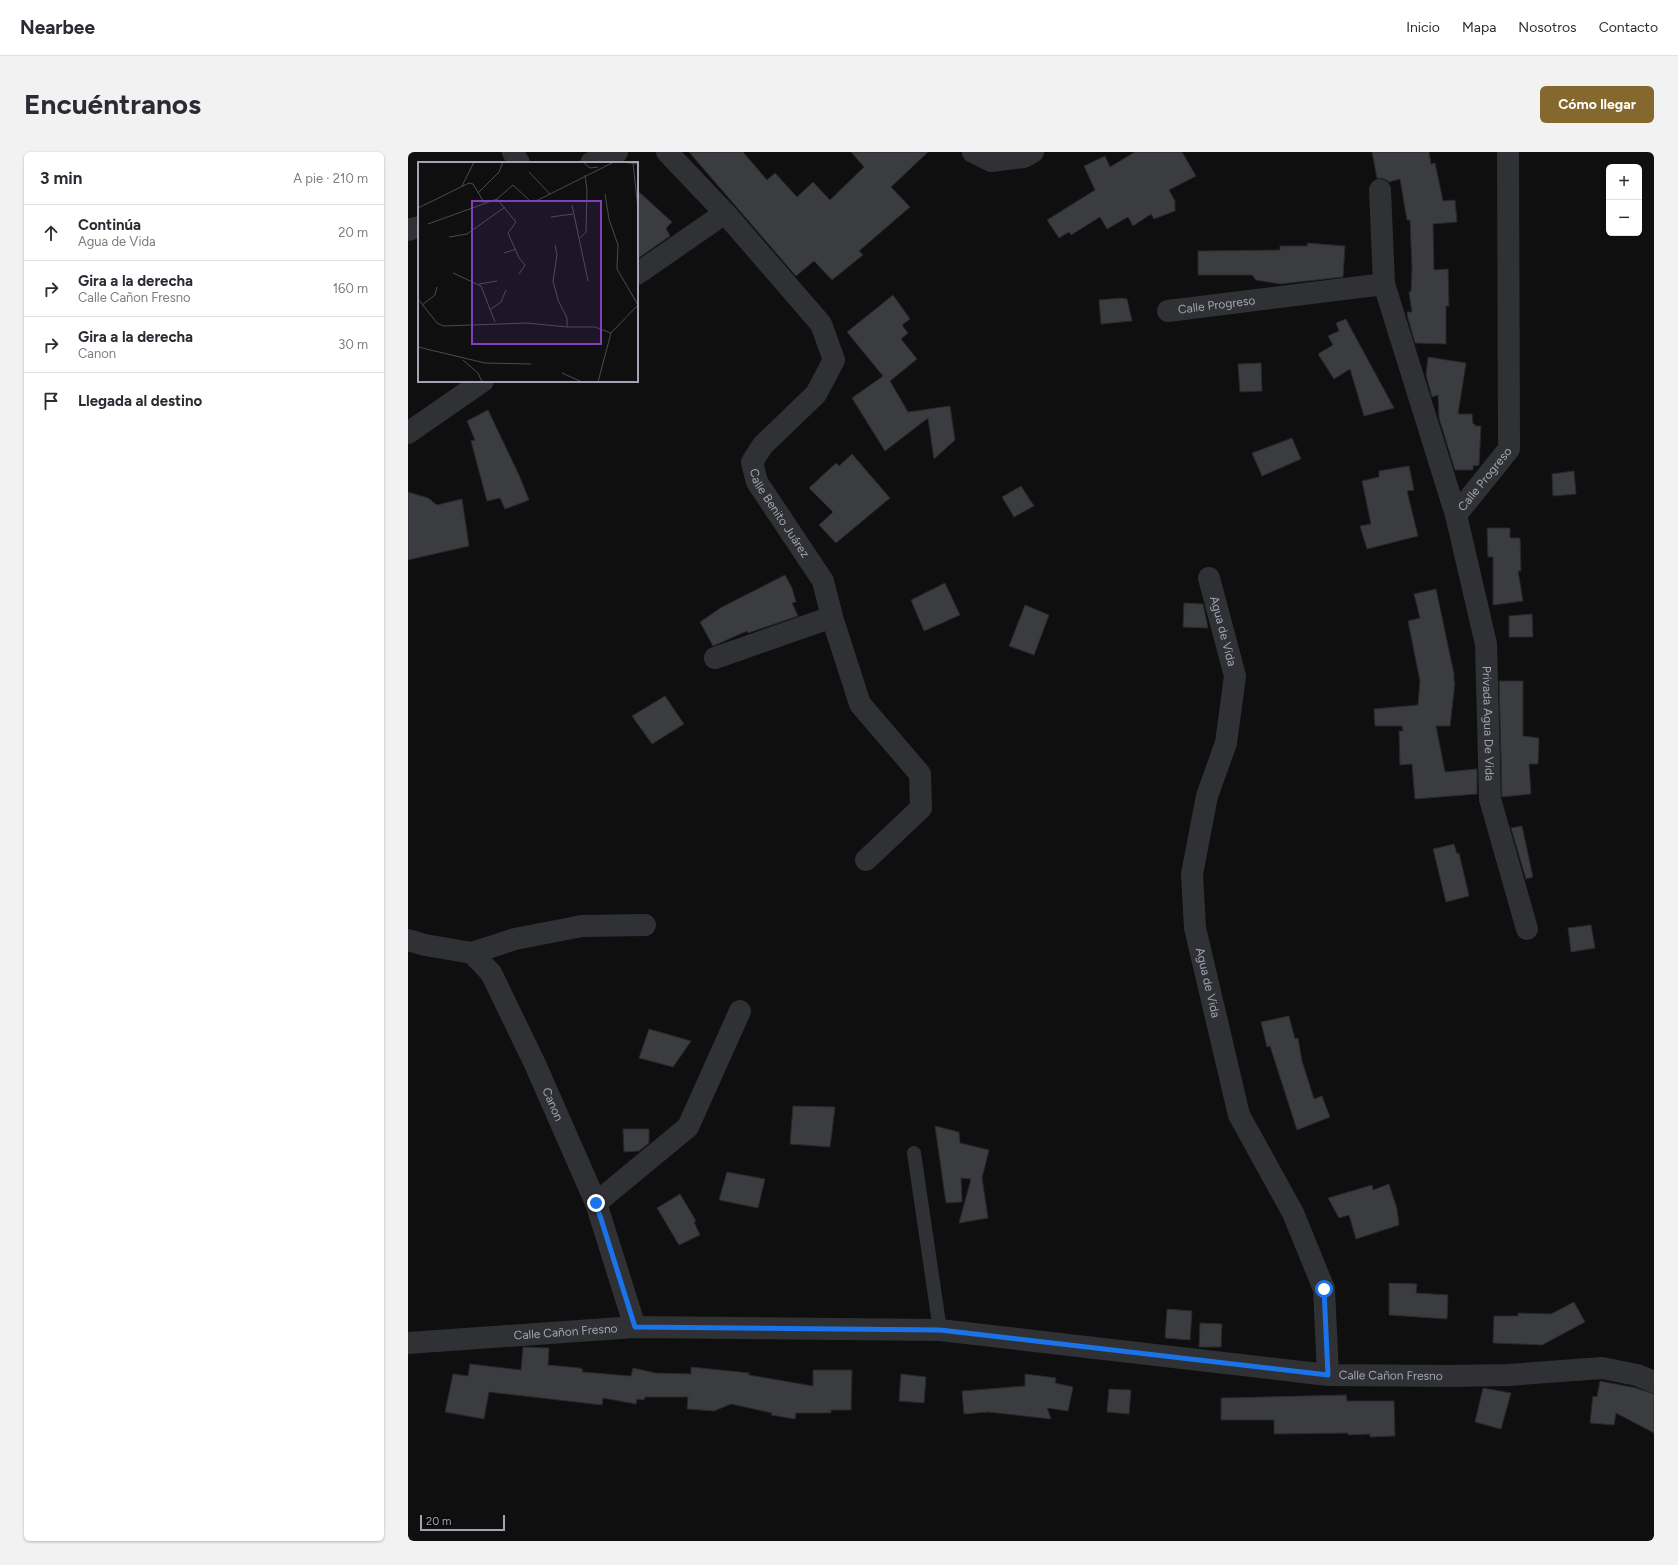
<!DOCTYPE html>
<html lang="es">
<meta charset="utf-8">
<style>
:root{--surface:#fff;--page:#f2f2f3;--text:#2b2b33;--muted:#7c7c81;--line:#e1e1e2;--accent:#85682d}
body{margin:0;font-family:Figtree,sans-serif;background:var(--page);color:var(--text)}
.controls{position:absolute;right:12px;top:12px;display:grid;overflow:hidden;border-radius:6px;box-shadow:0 1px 3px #0004}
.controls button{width:36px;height:36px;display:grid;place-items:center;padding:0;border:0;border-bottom:1px solid var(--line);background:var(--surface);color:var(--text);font:20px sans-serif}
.scale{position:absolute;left:12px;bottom:10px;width:85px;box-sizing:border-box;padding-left:4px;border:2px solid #a0a5b1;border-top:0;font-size:11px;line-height:14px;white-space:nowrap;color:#a0a5b1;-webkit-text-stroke:3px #0a0a0b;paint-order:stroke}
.stop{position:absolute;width:12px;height:12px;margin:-9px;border:3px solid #1a73e8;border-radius:50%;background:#fff}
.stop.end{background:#1a73e8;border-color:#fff;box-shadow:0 1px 4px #0008}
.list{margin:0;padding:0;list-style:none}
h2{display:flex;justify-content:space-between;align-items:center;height:52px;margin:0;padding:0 16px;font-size:17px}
h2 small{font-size:13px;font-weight:400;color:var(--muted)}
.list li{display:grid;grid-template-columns:26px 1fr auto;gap:12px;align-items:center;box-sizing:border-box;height:56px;padding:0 16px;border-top:1px solid var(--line)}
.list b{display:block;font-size:15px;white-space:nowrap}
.list p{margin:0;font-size:13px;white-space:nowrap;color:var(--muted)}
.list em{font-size:13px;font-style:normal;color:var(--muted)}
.icon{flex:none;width:22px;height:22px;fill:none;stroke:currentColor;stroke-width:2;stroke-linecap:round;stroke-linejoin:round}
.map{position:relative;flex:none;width:1246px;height:1389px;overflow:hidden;border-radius:6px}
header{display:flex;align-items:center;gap:24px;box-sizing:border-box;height:56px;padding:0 20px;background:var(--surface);border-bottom:1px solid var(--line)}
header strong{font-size:19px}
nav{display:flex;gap:22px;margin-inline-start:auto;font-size:14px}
.intro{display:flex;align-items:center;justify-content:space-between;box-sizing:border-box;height:96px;padding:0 24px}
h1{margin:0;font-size:28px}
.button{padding:10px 18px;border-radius:6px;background:var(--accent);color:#fff;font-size:14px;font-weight:700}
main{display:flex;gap:24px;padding:0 24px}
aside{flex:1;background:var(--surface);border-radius:6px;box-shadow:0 1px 3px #0004}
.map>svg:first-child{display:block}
.building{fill:#3b3c40;stroke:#29292c}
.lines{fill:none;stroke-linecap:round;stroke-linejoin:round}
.lane{stroke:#303135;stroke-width:14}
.street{stroke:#303135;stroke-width:22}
.route{stroke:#1a73e8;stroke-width:5}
.labels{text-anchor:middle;stroke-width:3;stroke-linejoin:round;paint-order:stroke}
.street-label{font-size:12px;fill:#a0a5b1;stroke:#0a0a0b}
.inset-road{fill:none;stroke:#494b50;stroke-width:1}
.view{fill:#813ebd;fill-opacity:0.15;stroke:#813ebd;stroke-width:2}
.inset-edge{fill:none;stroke:#a0a5b1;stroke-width:2}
</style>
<header>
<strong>Nearbee</strong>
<nav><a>Inicio</a><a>Mapa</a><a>Nosotros</a><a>Contacto</a></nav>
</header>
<div class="intro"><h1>Encuéntranos</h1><a class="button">Cómo llegar</a></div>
<main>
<aside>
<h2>3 min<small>A pie · 210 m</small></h2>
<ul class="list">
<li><svg class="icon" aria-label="ahead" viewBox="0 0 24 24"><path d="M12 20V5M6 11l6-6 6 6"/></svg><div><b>Continúa</b><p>Agua de Vida</p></div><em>20 m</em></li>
<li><svg class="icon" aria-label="right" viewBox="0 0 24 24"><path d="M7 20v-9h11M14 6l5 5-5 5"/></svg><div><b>Gira a la derecha</b><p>Calle Cañon Fresno</p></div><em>160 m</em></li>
<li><svg class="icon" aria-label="right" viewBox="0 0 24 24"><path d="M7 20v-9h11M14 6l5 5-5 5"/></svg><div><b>Gira a la derecha</b><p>Canon</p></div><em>30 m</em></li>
<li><svg class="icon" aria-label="arrive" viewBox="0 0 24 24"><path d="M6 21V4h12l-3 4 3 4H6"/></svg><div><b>Llegada al destino</b></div></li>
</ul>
</aside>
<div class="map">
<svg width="1246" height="1389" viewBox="0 0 1246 1389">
<rect width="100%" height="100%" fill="#0f0f10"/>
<path class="building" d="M 281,0 L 335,0 L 359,28 L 367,21 L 389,45 L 405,30 L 422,48 L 456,15 L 443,0 L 520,0 L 483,35 L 502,55 L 451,99 L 455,103 L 424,128 L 406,109 L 388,124 Z
M 727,0 L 774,0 L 788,24 L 761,38 L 767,49 L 767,59 L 746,67 L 743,62 L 725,74 L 720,65 L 699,77 L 692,65 L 663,83 L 661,80 L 651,86 L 639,68 L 687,38 L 676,14 L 697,4 L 702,15 Z
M 964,0 L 1021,0 L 1023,12 L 1027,11 L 1035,49 L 1047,48 L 1049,70 L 1025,72 L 1026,118 L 1040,117 L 1041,154 L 1038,154 L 1038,192 L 1007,191 L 1000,166 L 999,160 L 1004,160 L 1001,140 L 1003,139 L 1004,117 L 1002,68 L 999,68 L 992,27 L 981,30 L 977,27 L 969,26 Z
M 229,38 L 264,70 L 258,76 L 262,84 L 229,107 Z
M 899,91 L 937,94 L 935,125 L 872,132 L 848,128 L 844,123 L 790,123 L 790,99 L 872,98 L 872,94 L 900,94 Z
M 485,143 L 502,167 L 494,173 L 500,181 L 493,187 L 509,207 L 482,229 L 500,260 L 542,254 L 547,288 L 526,307 L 520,266 L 477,299 L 444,246 L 475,224 L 439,180 Z
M 714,146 L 719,147 L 724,169 L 693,172 L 691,148 Z
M 938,167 L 941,173 L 986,256 L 956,264 L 942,217 L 926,227 L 910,202 L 925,193 L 920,184 L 931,179 L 928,171 Z
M 1020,205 L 1058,211 L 1050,262 L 1064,262 L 1065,272 L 1067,272 L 1067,274 L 1073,274 L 1071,313 L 1065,314 L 1065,318 L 1047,318 L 1031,266 L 1030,243 L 1024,245 L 1018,223 Z
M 853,211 L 854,239 L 832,240 L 830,212 Z
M 80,258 L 111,323 L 121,348 L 97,357 L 92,346 L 79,349 L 63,289 L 67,288 L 59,269 Z
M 884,286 L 893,307 L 854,324 L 844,301 Z
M 444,302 L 482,346 L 428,391 L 411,373 L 425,360 L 401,336 L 428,311 L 431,314 Z
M 1001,314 L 1006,338 L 999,339 L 1010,384 L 959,397 L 952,374 L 963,372 L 954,329 L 971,325 L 971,319 Z
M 1166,319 L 1168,342 L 1145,344 L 1144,322 Z
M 613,334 L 626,354 L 606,365 L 594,345 Z
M 0,340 L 20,346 L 29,353 L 54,347 L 61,394 L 0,408 Z
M 1079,376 L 1102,376 L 1102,386 L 1112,386 L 1113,419 L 1110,419 L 1115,449 L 1085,453 L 1085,405 L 1080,405 Z
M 377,423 L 384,436 L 388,450 L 384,451 L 390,464 L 340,481 L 339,479 L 305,494 L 292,470 L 314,455 Z
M 537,431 L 552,463 L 516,479 L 503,448 Z
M 1028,437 L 1046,522 L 1046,530 L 1047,530 L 1042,574 L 1028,574 L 1037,620 L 1069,617 L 1069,642 L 1007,647 L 1004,612 L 992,613 L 991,579 L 995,579 L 994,574 L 967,574 L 966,557 L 1010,553 L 1012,529 L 1000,469 L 1012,466 L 1006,442 Z
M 776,451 L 795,452 L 800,476 L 775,475 Z
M 617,453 L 641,463 L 626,503 L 601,494 Z
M 1124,462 L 1125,485 L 1101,485 L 1101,464 Z
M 1091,529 L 1115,529 L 1115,584 L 1131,586 L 1130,612 L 1121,612 L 1123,642 L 1094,645 Z
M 257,544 L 276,572 L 244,592 L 224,564 Z
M 1114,674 L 1125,725 L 1118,727 L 1103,676 Z
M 1046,692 L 1049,702 L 1051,701 L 1061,744 L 1038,750 L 1025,697 Z
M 1183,773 L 1187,796 L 1163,800 L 1160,776 Z
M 881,864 L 887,887 L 890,886 L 894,909 L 906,947 L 914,944 L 922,965 L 889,978 L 862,894 L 859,895 L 853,870 Z
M 241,877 L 283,889 L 265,915 L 231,906 Z
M 385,954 L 427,955 L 422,995 L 382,992 Z
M 527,974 L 551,980 L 552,991 L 581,998 L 574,1026 L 580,1066 L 551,1071 L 563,1027 L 553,1026 L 554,1050 L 538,1051 Z
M 215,977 L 241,977 L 241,991 L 231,999 L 216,1000 Z
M 319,1020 L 357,1027 L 350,1056 L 311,1048 Z
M 981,1032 L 989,1057 L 991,1073 L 948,1087 L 941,1063 L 931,1066 L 920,1046 L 964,1033 L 965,1038 Z
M 272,1042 L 288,1069 L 286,1070 L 292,1083 L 271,1093 L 249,1056 Z
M 981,1131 L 1009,1132 L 1008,1141 L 1040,1143 L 1039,1167 L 981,1163 Z
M 1166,1150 L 1177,1170 L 1134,1193 L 1085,1191 L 1086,1164 L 1110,1164 L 1110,1161 L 1143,1162 Z
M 759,1157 L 784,1159 L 782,1188 L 757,1186 Z
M 792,1171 L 814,1172 L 813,1195 L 791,1195 Z
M 115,1195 L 141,1196 L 140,1213 L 172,1216 L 175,1218 L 174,1220 L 223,1224 L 225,1216 L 247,1221 L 283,1222 L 283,1215 L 341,1221 L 341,1223 L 405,1234 L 405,1218 L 444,1218 L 443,1258 L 423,1258 L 423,1261 L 388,1261 L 387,1267 L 363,1263 L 364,1261 L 323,1252 L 306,1259 L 279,1257 L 280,1245 L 237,1245 L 236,1248 L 229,1247 L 228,1252 L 195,1246 L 194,1253 L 81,1240 L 76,1267 L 37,1260 L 45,1222 L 60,1224 L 62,1212 L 113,1218 Z
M 493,1222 L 518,1225 L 516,1251 L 491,1249 Z
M 617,1222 L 648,1226 L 647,1231 L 665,1235 L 660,1259 L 639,1256 L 643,1267 L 580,1260 L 556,1262 L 554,1239 L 617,1234 Z
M 1192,1229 L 1228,1236 L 1246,1242 L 1246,1281 L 1208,1261 L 1206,1273 L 1182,1271 L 1185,1244 L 1189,1245 Z
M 1075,1236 L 1103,1241 L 1093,1277 L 1067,1270 Z
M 701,1237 L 723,1238 L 721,1262 L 699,1260 Z
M 938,1243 L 939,1249 L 986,1249 L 987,1284 L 962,1285 L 962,1282 L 940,1283 L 940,1281 L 866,1282 L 866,1268 L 813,1268 L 813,1246 Z"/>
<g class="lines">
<path class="lane" d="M 506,1001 L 532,1178"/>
<g class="street">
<path d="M 105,0 L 111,11"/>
<path id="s1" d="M 259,0 L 317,61 L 413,172 L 426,208 L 408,242 L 355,293 L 344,310 L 349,330 L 415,429 L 424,465 L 452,552 L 512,622 L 513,656 L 458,708"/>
<path d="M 565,0 L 583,9 L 616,5 L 625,0"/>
<path d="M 183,11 L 209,0"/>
<path id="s2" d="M 972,38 L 976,132 L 1048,363 L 1078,492 L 1082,647 L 1119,777"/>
<path d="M 0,78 L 11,75"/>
<path d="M 229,122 L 317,61"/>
<path id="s3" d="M 760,159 L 976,132"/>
<path d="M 0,281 L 75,229"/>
<path id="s4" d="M 1048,363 L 1101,297 L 1100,0"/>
<path id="s5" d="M 801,426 L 827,524 L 818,591 L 799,644 L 784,722 L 787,776 L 831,963 L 885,1061 L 916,1137 L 920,1223"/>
<path d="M 307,506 L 424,465"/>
<path id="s6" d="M 0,788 L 17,793 L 64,801 L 83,821 L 127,912 L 188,1051 L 227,1175"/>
<path d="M 64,801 L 107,787 L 174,774 L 237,773"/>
<path d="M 188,1051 L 280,975 L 332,859"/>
<path id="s7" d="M 0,1191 L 227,1175 L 532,1178 L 920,1223 L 1042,1224 L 1100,1223 L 1194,1216 L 1229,1223 L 1246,1230"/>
</g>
</g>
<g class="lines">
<path class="route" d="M 188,1051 L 227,1175 L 532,1178 L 920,1223 L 916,1137"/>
</g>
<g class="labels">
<g class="street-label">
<text dy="4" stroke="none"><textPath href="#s3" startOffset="49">Calle Progreso</textPath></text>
<text dy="4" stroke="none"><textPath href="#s4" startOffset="46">Calle Progreso</textPath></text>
<text dy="4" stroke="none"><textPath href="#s1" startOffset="460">Calle Benito Juárez</textPath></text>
<text dy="4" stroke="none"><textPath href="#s5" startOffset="55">Agua de Vida</textPath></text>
<text dy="4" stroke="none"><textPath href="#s2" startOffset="548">Privada Agua De Vida</textPath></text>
<text dy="4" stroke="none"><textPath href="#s5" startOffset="415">Agua de Vida</textPath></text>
<text dy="4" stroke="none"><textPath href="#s6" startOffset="238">Canon</textPath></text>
<text dy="4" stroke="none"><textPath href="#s7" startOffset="158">Calle Cañon Fresno</textPath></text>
<text dy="4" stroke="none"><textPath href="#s7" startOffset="986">Calle Cañon Fresno</textPath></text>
</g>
</g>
<g transform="translate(10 10)">
<rect width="220" height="220" fill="#0f0f10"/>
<path class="inset-road" d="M 165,0 L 172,6 L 180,5M 204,0 L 220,2M 215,1 L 220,47M 111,10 L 132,32M 44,24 L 56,0M 60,31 L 81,10 L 85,0M 187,32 L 191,57 L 200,83 L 199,107 L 220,143M 79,37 L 98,60 L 90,71 L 101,96 L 107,103 L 101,112M 154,43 L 170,119M 0,46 L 51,21 L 55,22 L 67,42M 133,55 L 155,52M 10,62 L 79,37 L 95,23 L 112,39 L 118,39 L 196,0M 31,75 L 49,72 L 87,45M 162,76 L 168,70 L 169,28 L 167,13M 137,83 L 139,93 L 135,119 L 140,138 L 149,156 L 149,165M 86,91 L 98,87M 35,111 L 63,124 L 77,160M 61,122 L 79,119M 0,137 L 19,161 L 25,164 L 109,161 L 149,165 L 177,165 L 193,171M 4,143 L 17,133 L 19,125M 73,147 L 83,140 L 88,128M 193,171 L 220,143M 0,185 L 67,201 L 113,202M 45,198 L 60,211 L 64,220M 144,211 L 164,220M 180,220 L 193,171"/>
<path class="view" d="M 54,39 L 183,39 L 183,182 L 54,182 Z"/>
<rect width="220" height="220" class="inset-edge"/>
</g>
</svg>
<div class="controls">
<button>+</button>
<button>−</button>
</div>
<div class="scale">20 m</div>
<div class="stop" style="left:916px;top:1137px"></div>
<div class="stop end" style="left:188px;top:1051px"></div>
</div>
</main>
